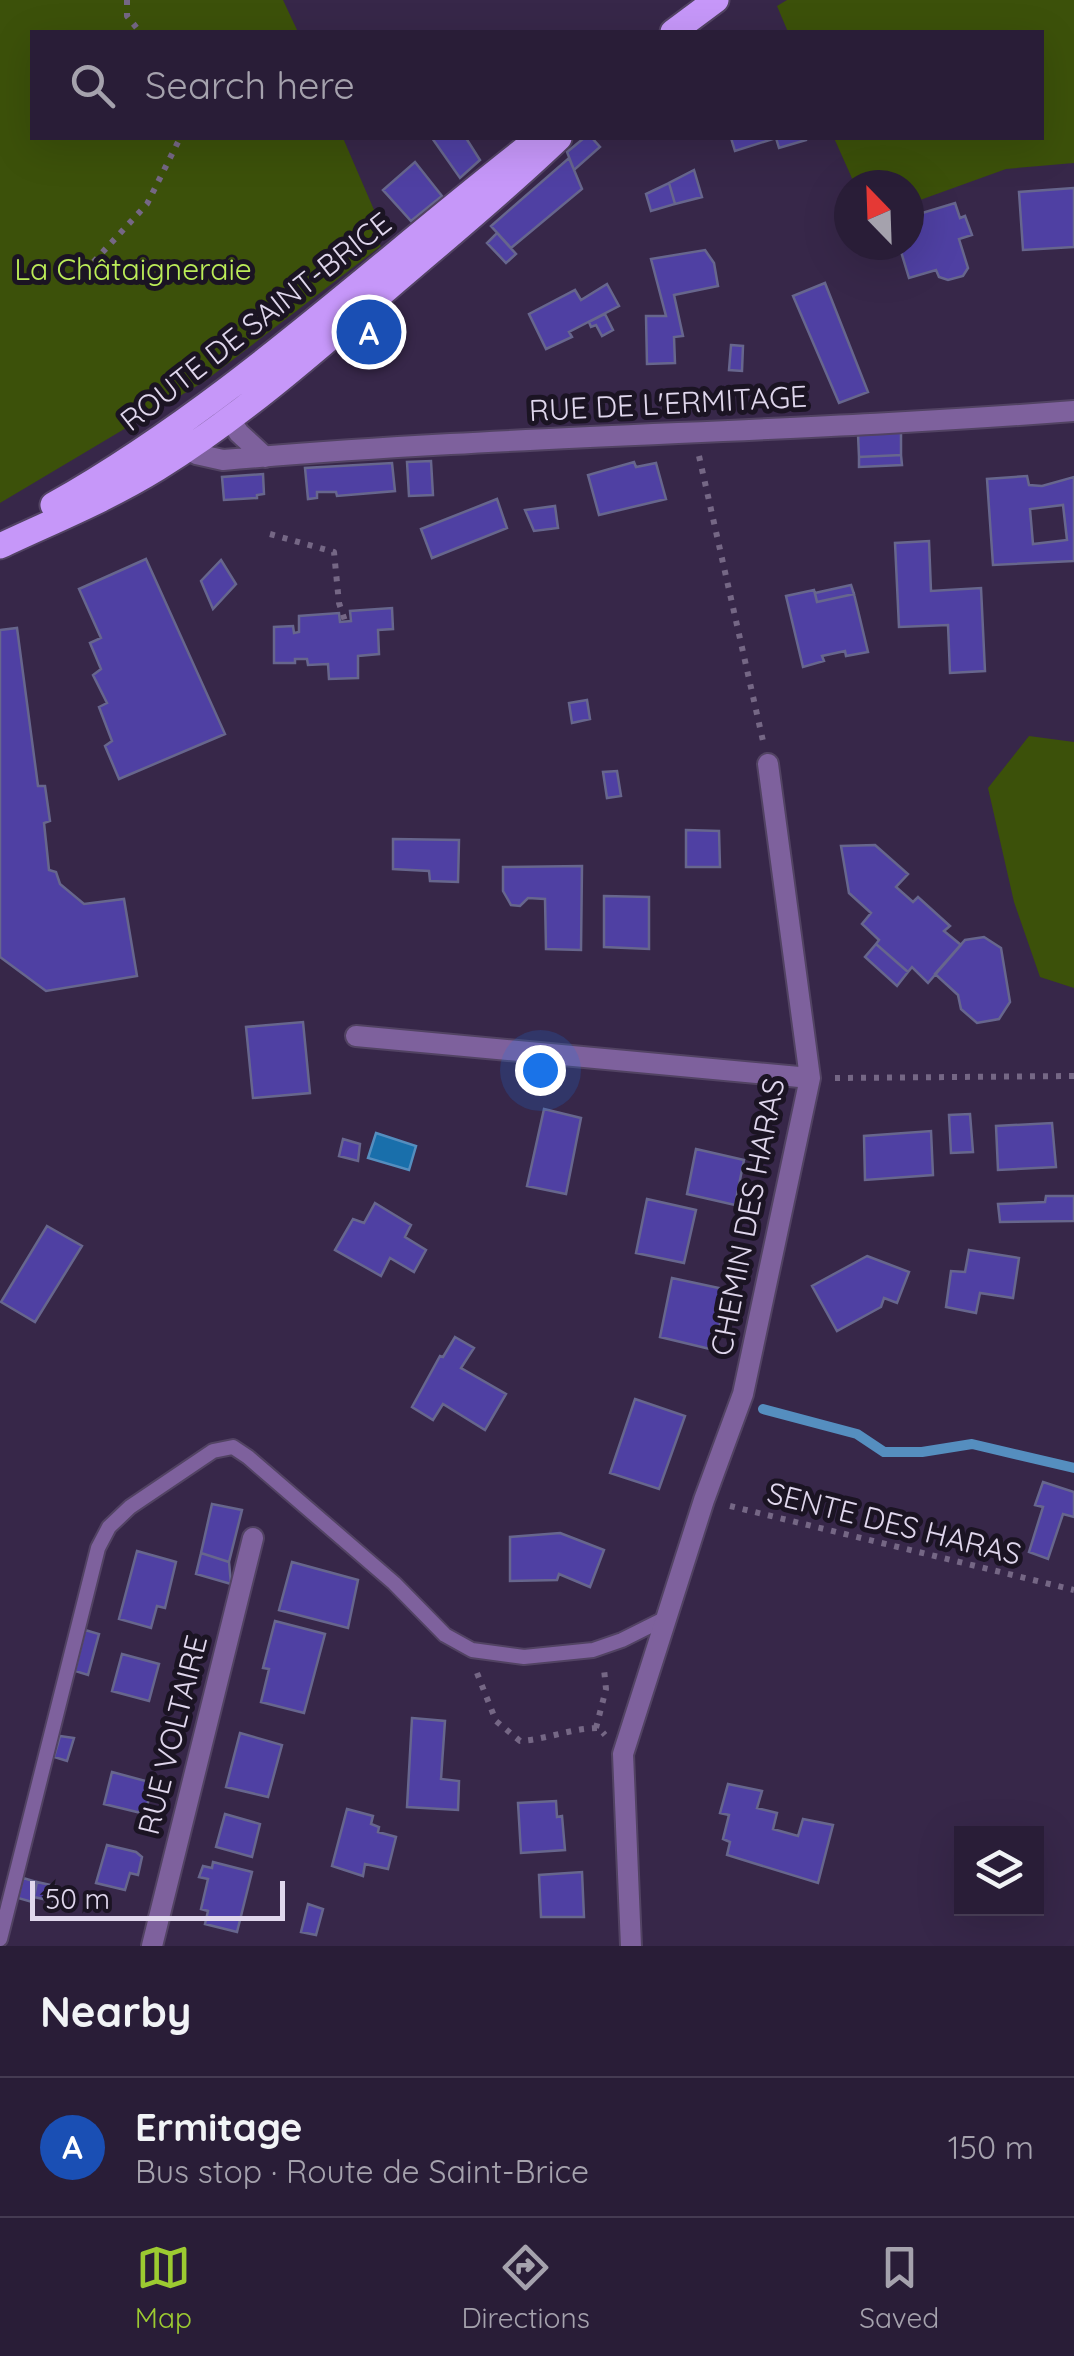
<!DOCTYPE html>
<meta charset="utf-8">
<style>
:root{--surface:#291d37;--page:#31263f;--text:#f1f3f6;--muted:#a5a2ad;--line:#453b52;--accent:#9cca31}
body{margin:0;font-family:Quicksand,sans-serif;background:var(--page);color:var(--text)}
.controls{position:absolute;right:30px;bottom:30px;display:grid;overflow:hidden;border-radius:0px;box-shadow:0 10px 40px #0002}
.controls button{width:90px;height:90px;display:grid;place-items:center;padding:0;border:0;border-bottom:2px solid var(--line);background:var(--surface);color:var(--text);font:50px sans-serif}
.compass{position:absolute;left:834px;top:170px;width:90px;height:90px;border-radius:50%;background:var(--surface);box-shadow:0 10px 40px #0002;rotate:337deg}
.scale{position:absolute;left:30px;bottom:25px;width:255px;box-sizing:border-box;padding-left:10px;border:5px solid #e0d7ed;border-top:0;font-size:28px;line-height:35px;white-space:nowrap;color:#e0d7ed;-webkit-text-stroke:8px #1b1423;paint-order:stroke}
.you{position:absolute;left:540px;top:1070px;width:35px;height:35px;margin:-25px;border:8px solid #fff;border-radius:50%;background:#1a73e8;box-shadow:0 0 0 15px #1a73e833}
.badge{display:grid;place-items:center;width:65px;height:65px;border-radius:50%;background:var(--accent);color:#fff;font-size:32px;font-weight:700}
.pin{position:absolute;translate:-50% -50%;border:5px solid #fff;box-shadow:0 2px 10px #0006}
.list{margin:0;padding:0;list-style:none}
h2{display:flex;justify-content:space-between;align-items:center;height:130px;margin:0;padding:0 40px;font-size:42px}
h2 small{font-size:32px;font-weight:400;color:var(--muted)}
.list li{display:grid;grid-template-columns:65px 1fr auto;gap:30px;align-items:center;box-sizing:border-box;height:140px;padding:0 40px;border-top:2px solid var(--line)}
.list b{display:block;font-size:38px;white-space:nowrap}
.list p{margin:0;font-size:32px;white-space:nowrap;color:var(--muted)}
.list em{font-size:32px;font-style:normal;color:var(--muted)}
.icon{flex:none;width:55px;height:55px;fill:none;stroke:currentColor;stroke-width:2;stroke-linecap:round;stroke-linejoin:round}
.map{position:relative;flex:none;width:1074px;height:1946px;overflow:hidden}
.search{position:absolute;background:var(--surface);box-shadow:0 10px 40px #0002;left:30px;right:30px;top:30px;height:110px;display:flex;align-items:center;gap:25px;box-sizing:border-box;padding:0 35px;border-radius:0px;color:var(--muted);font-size:38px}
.sheet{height:270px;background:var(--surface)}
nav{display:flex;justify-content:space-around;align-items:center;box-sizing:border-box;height:140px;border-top:2px solid var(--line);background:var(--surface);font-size:28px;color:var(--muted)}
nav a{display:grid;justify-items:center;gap:5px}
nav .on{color:var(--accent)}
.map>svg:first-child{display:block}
.green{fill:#3c510a}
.water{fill:#196fab;stroke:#558ebf;stroke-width:2.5}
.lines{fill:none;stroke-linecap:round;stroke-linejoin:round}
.stream{stroke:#558ebf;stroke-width:10}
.building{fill:#4f40a3;stroke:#67668d;stroke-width:2.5;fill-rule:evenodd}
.service-casing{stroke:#524363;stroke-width:18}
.minor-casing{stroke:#524363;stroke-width:24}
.primary-casing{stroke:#524363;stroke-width:29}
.path{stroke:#756785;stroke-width:6;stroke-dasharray:5 8;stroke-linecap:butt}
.service{stroke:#7e619d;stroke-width:14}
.minor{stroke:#7e619d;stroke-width:20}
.primary{stroke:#c697f9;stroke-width:25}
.labels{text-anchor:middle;stroke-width:10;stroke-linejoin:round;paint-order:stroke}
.park-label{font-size:30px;fill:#bced58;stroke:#1b1423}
.street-label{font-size:30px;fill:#e0d7ed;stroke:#1b1423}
</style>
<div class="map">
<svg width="1074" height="1946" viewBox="0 0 1074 1946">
<rect width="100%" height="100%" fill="#372749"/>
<path class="green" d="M 0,0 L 283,0 L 298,32 L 32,32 L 32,138 L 343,138 L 381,226 L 372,234 L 381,246 L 205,381 L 0,503 Z
M 787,0 L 1074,0 L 1074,163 L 1006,169 L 909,204 L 909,185 L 855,185 L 834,138 L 1042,138 L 1042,32 L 788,32 L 777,6 Z
M 1029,736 L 1074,742 L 1074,988 L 1040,977 L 1014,902 L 988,788 Z"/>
<path class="water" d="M 376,1133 L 416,1146 L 409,1170 L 368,1158 Z"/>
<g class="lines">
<path class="stream" d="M 763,1409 L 857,1434 L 884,1452 L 922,1452 L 972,1444 L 1074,1468"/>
</g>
<path class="building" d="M 432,138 L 466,138 L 480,160 L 460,178 Z
M 584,138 L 592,138 L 600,147 L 574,170 L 567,152 Z
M 731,138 L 806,138 L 806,140 L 779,148 L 776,138 L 735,151 Z
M 569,158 L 582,189 L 511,248 L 491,226 Z
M 415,162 L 442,196 L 411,221 L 383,190 Z
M 694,170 L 702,197 L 675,204 L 669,183 Z
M 669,183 L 675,204 L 651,211 L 646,194 Z
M 1074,188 L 1074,247 L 1023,250 L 1019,192 Z
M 955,203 L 960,218 L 965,216 L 972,235 L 959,239 L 968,268 L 963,276 L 948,280 L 939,277 L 936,270 L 909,278 L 899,245 L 909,245 L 909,217 Z
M 497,233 L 516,254 L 506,263 L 487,243 Z
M 705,250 L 714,263 L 718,286 L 674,295 L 683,336 L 674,337 L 675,363 L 647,364 L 646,316 L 666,316 L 651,259 Z
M 825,283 L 868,392 L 839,403 L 793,296 Z
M 607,284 L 619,306 L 569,332 L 572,337 L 546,349 L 529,314 L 575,290 L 581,300 Z
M 605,314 L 613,330 L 602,336 L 596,325 L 591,327 L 589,322 Z
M 731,345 L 743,346 L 742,371 L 729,370 Z
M 901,432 L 901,455 L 859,457 L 858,434 Z
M 901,455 L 902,465 L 859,467 L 859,457 Z
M 431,461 L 433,495 L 409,496 L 407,462 Z
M 634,462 L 636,467 L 656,463 L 666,499 L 599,515 L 588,475 Z
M 392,463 L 395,491 L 337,496 L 336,492 L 317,492 L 317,498 L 308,499 L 305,468 Z
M 263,474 L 264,494 L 257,495 L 257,498 L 224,500 L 222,477 Z
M 1027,476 L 1029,485 L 1042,486 L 1074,477 L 1074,561 L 993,565 L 987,479 ZM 1063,505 L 1067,540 L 1033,544 L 1030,509 Z
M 497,499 L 507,528 L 432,558 L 421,529 Z
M 555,506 L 558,528 L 534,531 L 525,510 Z
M 929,541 L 931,591 L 981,588 L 985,671 L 950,673 L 948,625 L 899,627 L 895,543 Z
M 146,559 L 225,734 L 119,779 L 105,746 L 112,741 L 99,707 L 107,703 L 93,675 L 101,669 L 90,643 L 101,638 L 79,589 Z
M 221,560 L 236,584 L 213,609 L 201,581 Z
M 851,585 L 854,594 L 817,602 L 815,593 Z
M 814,590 L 817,602 L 854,594 L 868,652 L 846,656 L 845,651 L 822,656 L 824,661 L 803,667 L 786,596 Z
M 392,608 L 393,629 L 378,630 L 379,654 L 358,656 L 358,678 L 329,679 L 328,664 L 308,665 L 307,659 L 295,659 L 295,663 L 274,663 L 274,627 L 293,626 L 294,633 L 299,632 L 299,616 L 339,613 L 340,622 L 351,621 L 350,611 Z
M 17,628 L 38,786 L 45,786 L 50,821 L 44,823 L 49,870 L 56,872 L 60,884 L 84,904 L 124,899 L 137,976 L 46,991 L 0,957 L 0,630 Z
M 587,700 L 590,719 L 572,723 L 569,703 Z
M 617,771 L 621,796 L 607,798 L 603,772 Z
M 686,830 L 719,831 L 720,867 L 686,867 Z
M 393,839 L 459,840 L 458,882 L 430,881 L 429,871 L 393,869 Z
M 875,845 L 908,874 L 896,887 L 913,902 L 918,897 L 950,926 L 944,931 L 961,945 L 928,983 L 912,967 L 908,972 L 876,944 L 879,940 L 862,924 L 871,913 L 849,893 L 841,846 Z
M 582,866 L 581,950 L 546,949 L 545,899 L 528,898 L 520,906 L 511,905 L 503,891 L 503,867 Z
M 604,896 L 649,897 L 649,949 L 604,947 Z
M 984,937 L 1001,948 L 1010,1002 L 999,1019 L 977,1023 L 961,1009 L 958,995 L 935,974 L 965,940 Z
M 876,944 L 908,972 L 897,986 L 865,957 Z
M 303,1022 L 310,1093 L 253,1098 L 246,1027 Z
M 544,1109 L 581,1118 L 566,1194 L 527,1186 Z
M 970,1114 L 973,1152 L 951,1153 L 949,1115 Z
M 1052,1123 L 1056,1167 L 998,1170 L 996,1126 Z
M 931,1131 L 933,1175 L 865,1180 L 864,1136 Z
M 343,1139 L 360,1144 L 358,1161 L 339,1156 Z
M 696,1149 L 744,1160 L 735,1205 L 687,1194 Z
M 1046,1196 L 1074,1196 L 1074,1221 L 1000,1222 L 998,1204 L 1045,1202 Z
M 647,1199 L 696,1210 L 684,1263 L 636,1253 Z
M 375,1203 L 411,1225 L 405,1237 L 426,1250 L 414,1272 L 390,1258 L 381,1276 L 335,1250 L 353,1219 L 364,1223 Z
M 47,1226 L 82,1246 L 35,1322 L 1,1302 Z
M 969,1250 L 1019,1258 L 1013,1298 L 980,1293 L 976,1313 L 946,1307 L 951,1271 L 965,1272 Z
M 867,1256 L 909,1272 L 897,1303 L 884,1298 L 881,1307 L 837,1331 L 812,1286 Z
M 672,1278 L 728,1290 L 714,1350 L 660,1337 Z
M 455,1337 L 474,1348 L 461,1368 L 506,1394 L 485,1430 L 443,1404 L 433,1420 L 412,1407 L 440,1356 L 443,1357 Z
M 635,1399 L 685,1416 L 659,1489 L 610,1473 Z
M 1043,1482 L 1074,1492 L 1074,1517 L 1063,1514 L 1048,1559 L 1029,1552 L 1043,1507 L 1035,1505 Z
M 212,1504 L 242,1510 L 229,1562 L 201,1553 Z
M 560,1533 L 604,1550 L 590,1587 L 559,1574 L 557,1580 L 510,1581 L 510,1537 Z
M 137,1551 L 176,1562 L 165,1608 L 157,1606 L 151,1628 L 119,1619 Z
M 201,1553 L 229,1562 L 231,1584 L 196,1574 Z
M 292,1562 L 358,1580 L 348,1628 L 279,1610 Z
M 275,1621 L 325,1634 L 304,1713 L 261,1702 L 269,1669 L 263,1668 Z
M 85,1630 L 99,1634 L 88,1675 L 75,1671 Z
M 122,1654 L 159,1664 L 149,1701 L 112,1691 Z
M 412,1718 L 445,1721 L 441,1779 L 459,1781 L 458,1810 L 407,1807 Z
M 240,1733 L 282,1745 L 268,1797 L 226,1787 Z
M 60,1736 L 74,1738 L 67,1761 L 54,1757 Z
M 112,1772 L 153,1783 L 145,1814 L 104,1804 Z
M 728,1784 L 762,1791 L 757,1808 L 777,1813 L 773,1829 L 798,1836 L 803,1819 L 833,1825 L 818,1883 L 727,1855 L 730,1842 L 723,1839 L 729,1815 L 720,1813 Z
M 556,1801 L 557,1817 L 562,1816 L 565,1850 L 521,1853 L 518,1803 Z
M 347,1809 L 373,1816 L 371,1824 L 379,1827 L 378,1832 L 396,1837 L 388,1869 L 365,1864 L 363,1876 L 332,1866 Z
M 225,1814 L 260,1824 L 252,1857 L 216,1847 Z
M 107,1845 L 136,1852 L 142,1857 L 138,1875 L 130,1873 L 125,1890 L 96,1883 Z
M 213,1862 L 252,1872 L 237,1932 L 205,1924 L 208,1911 L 201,1909 L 208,1879 L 199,1877 L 203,1866 L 212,1868 Z
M 582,1872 L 584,1917 L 541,1917 L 539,1875 Z
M 23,1878 L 37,1882 L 32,1902 L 18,1898 Z
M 37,1882 L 55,1886 L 52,1901 L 34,1897 Z
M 308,1904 L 323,1909 L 316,1935 L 301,1932 Z"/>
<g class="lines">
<g class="service-casing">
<path id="service" d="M 0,1939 L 98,1548 L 109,1527 L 130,1507 L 213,1451 L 233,1447 L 248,1457 L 394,1583 L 445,1635 L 472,1650 L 524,1657 L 593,1650 L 622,1640 L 664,1619"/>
</g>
<g class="minor-casing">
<path id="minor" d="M 217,400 L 239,433 L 265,457
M 182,437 L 196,454 L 223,460 C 506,435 791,433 1074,411
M 356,1036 L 810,1078
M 152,1946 L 253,1538
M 631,1946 L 623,1754 L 704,1500 L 743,1394 L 810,1078 L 768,764"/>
</g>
<g class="primary-casing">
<path id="primary" d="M 673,32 L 716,0
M 53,505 C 232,404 378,262 539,138
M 0,546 C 53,521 108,499 158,468 C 240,417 314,352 387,289 C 445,239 504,191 559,138"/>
</g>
<path class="path" d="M 127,0 L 127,16 L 140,32
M 76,281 L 147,204 L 180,138
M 699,456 L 763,741
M 270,534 L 334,552 L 339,603 L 345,621
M 835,1078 L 1074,1076
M 730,1506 L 1074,1590
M 477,1673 L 496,1721 L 520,1741 C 548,1739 572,1728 599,1728 L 605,1735
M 596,1728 L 606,1689 L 604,1669"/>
<use href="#service" class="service"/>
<use href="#minor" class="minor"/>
<use href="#primary" class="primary"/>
</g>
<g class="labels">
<g class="park-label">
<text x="133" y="280">La Châtaigneraie</text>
</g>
<g class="street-label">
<text transform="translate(256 322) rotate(-38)" y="10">ROUTE DE SAINT-BRICE</text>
<text transform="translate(668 404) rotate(-3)" y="10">RUE DE L'ERMITAGE</text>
<text transform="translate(748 1217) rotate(-79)" y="10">CHEMIN DES HARAS</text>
<text transform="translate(894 1524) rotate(14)" y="10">SENTE DES HARAS</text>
<text transform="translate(173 1735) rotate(-76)" y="10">RUE VOLTAIRE</text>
</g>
</g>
</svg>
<div class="controls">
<button><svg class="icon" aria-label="layers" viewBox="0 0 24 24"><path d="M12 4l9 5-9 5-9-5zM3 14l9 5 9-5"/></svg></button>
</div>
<svg class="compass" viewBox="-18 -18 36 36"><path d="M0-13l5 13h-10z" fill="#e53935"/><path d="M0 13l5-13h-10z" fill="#a5a2ad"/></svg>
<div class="scale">50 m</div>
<div class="you"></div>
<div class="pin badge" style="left:369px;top:332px;background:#1a4fb4">A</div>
<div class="search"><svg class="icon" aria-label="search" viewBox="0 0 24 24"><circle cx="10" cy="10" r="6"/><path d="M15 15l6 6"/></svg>Search here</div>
</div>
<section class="sheet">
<h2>Nearby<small></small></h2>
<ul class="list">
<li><span class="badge" style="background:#1a4fb4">A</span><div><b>Ermitage</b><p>Bus stop · Route de Saint-Brice</p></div><em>150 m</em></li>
</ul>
</section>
<nav>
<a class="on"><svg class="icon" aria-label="map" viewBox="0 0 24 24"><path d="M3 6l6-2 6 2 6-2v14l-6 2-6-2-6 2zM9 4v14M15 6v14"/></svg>Map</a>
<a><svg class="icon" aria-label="directions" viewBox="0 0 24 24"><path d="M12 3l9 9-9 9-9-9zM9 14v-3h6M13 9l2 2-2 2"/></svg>Directions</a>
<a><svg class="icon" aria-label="saved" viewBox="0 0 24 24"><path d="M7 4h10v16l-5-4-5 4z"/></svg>Saved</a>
</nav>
